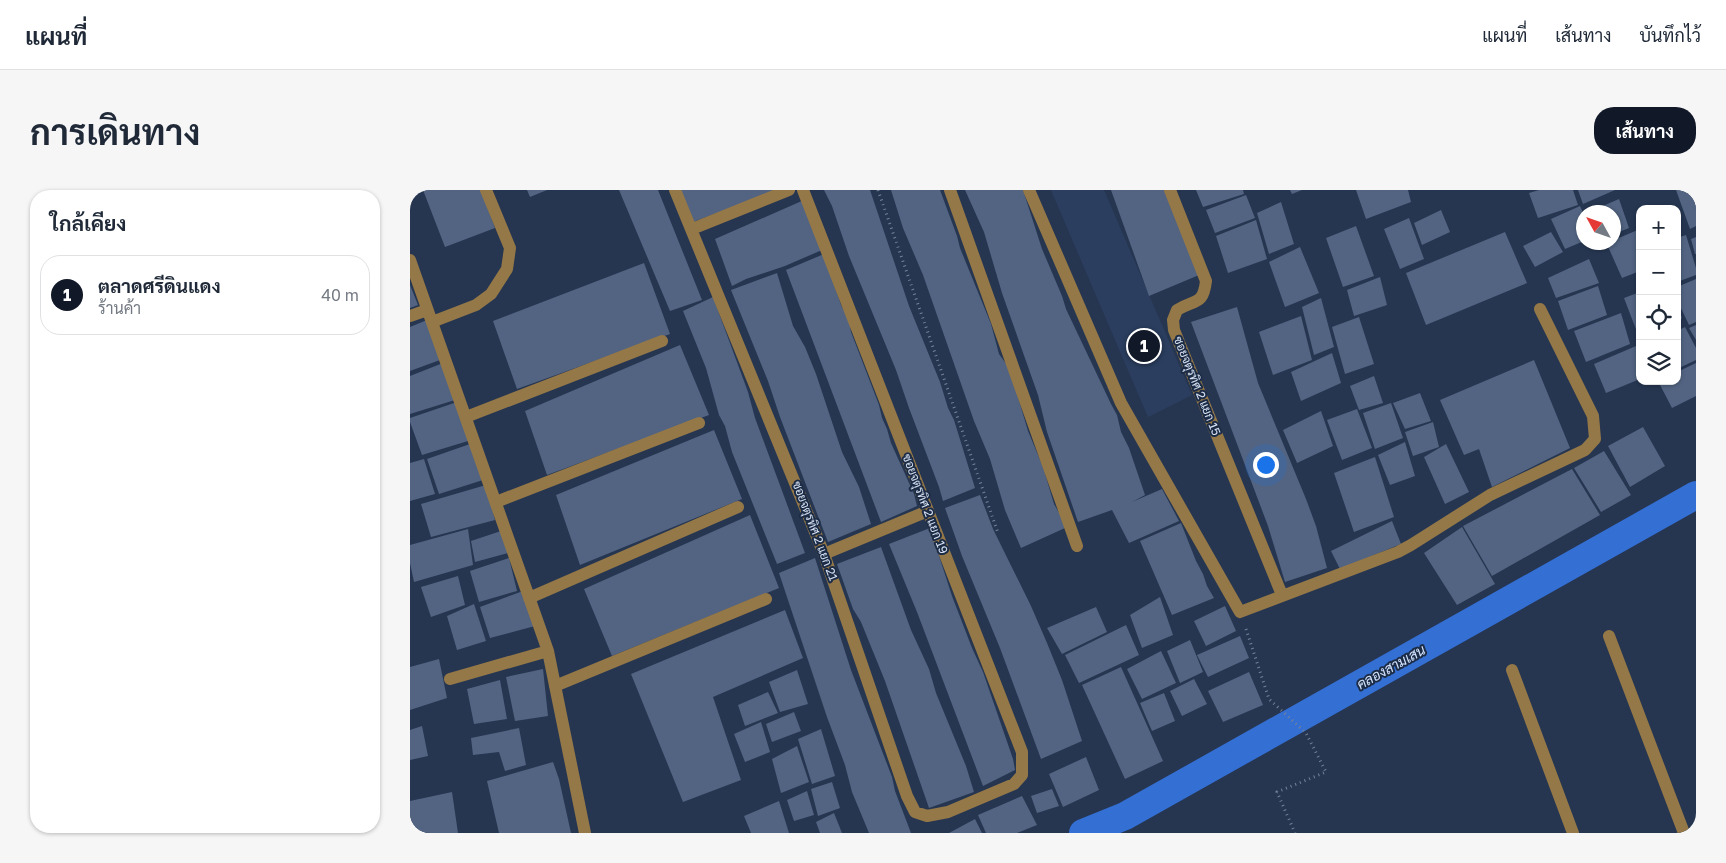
<!DOCTYPE html>
<html lang="th">
<meta charset="utf-8">
<style>
:root{--surface:#fff;--page:#f6f6f7;--text:#1f2937;--muted:#747a83;--line:#e0e1e3;--accent:#111827}
body{margin:0;font-family:"Golos Text",Sarabun,sans-serif;background:var(--page);color:var(--text)}
.controls{position:absolute;right:15px;top:15px;display:grid;overflow:hidden;border-radius:10px;box-shadow:0 1px 4px #0004}
.controls button{width:45px;height:45px;display:grid;place-items:center;padding:0;border:0;border-bottom:1px solid var(--line);background:var(--surface);color:var(--text);font:25px sans-serif}
.compass{position:absolute;left:1166px;top:15px;width:45px;height:45px;border-radius:50%;background:var(--surface);box-shadow:0 1px 4px #0004;rotate:310deg}
.you{position:absolute;left:855px;top:274px;width:18px;height:18px;margin:-12px;border:4px solid #fff;border-radius:50%;background:#1a73e8;box-shadow:0 0 0 8px #1a73e833}
.badge{display:grid;place-items:center;width:32px;height:32px;border-radius:50%;background:var(--accent);color:#fff;font-size:16px;font-weight:700}
.pin{position:absolute;translate:-50% -50%;border:2px solid #fff;box-shadow:0 1px 5px #0006}
.list{margin:0;padding:0;list-style:none}
h2{display:flex;justify-content:space-between;align-items:center;height:65px;margin:0;padding:0 20px;font-size:21px}
h2 small{font-size:16px;font-weight:400;color:var(--muted)}
.list li{display:grid;grid-template-columns:32px 1fr auto;gap:15px;align-items:center;box-sizing:border-box;height:80px;margin:0 10px 10px;padding:0 10px;border:1px solid var(--line);border-radius:20px}
.list b{display:block;font-size:19px;white-space:nowrap}
.list p{margin:0;font-size:16px;white-space:nowrap;color:var(--muted)}
.list em{font-size:16px;font-style:normal;color:var(--muted)}
.icon{flex:none;width:28px;height:28px;fill:none;stroke:currentColor;stroke-width:2;stroke-linecap:round;stroke-linejoin:round}
.map{position:relative;flex:none;width:1286px;height:643px;overflow:hidden;border-radius:20px}
header{display:flex;align-items:center;gap:30px;box-sizing:border-box;height:70px;padding:0 25px;background:var(--surface);border-bottom:1px solid var(--line)}
header strong{font-size:24px}
nav{display:flex;gap:28px;margin-inline-start:auto;font-size:18px}
.intro{display:flex;align-items:center;justify-content:space-between;box-sizing:border-box;height:120px;padding:0 30px}
h1{margin:0;font-size:35px}
.button{padding:12px 22px;border-radius:20px;background:var(--accent);color:#fff;font-size:18px;font-weight:700}
main{display:flex;gap:30px;padding:0 30px}
aside{flex:1;background:var(--surface);border-radius:20px;box-shadow:0 1px 4px #0004}
.map>svg:first-child{display:block}
.built{fill:#2b3e5f}
.lines{fill:none;stroke-linecap:round;stroke-linejoin:round}
.canal{stroke:#346fd4;stroke-width:28}
.building{fill:#526482}
.path{stroke:#758399;stroke-width:3;stroke-dasharray:1 4;stroke-linecap:butt}
.minor{stroke:#957847;stroke-width:12}
.labels{text-anchor:middle;stroke-width:4;stroke-linejoin:round;paint-order:stroke}
.street-label{font-size:12px;fill:#d6e0f1;stroke:#1c2c46}
.water-label{font-size:14px;font-style:italic;fill:#d4e4fe;stroke:#1c2c46}
</style>
<header>
<strong>แผนที่</strong>
<nav><a>แผนที่</a><a>เส้นทาง</a><a>บันทึกไว้</a></nav>
</header>
<div class="intro"><h1>การเดินทาง</h1><a class="button">เส้นทาง</a></div>
<main>
<aside>
<h2>ใกล้เคียง<small></small></h2>
<ul class="list">
<li><span class="badge">1</span><div><b>ตลาดศรีดินแดง</b><p>ร้านค้า</p></div><em>40 m</em></li>
</ul>
</aside>
<div class="map">
<svg width="1286" height="643" viewBox="0 0 1286 643">
<rect width="100%" height="100%" fill="#263651"/>
<path class="built" d="M 641,0 L 694,0 L 782,205 L 738,227 Z"/>
<g class="lines">
<path class="canal" d="M 673,643 L 715,626 L 1286,305"/>
</g>
<path class="building" d="M 13,0 L 71,0 L 85,38 L 35,57 Z
M 117,0 L 137,0 L 120,7 Z
M 209,0 L 248,0 L 292,110 L 260,121 Z
M 271,0 L 368,0 L 283,32 Z
M 414,0 L 460,0 L 499,116 L 530,192 L 538,218 L 544,230 L 565,298 L 533,311 L 529,297 L 499,218 L 486,180 L 439,66 L 422,16 Z
M 481,0 L 530,0 L 547,46 L 550,58 L 581,134 L 589,164 L 597,175 L 602,187 L 618,241 L 633,277 L 644,314 L 651,326 L 655,338 L 611,358 L 595,320 L 580,269 L 564,231 L 513,85 L 493,38 Z
M 555,0 L 613,0 L 632,59 L 652,106 L 656,119 L 701,214 L 707,225 L 711,242 L 719,258 L 735,305 L 722,312 L 752,299 L 769,331 L 719,353 L 702,320 L 668,332 L 637,242 L 628,205 L 592,103 L 574,42 Z
M 701,0 L 754,0 L 789,85 L 739,106 Z
M 786,0 L 833,0 L 834,4 L 793,17 Z
M 880,0 L 892,0 L 882,4 Z
M 946,0 L 998,0 L 1001,12 L 956,29 Z
M 1129,0 L 1163,0 L 1168,15 L 1128,28 L 1119,3 Z
M 1168,0 L 1205,0 L 1173,14 Z
M 1266,0 L 1286,0 L 1286,36 L 1280,39 Z
M 836,5 L 845,28 L 805,43 L 796,20 Z
M 1209,9 L 1219,38 L 1204,44 L 1204,22 L 1179,22 Z
M 394,10 L 412,60 L 375,76 L 336,89 L 322,96 L 305,49 Z
M 871,12 L 884,54 L 859,64 L 847,23 Z
M 1170,16 L 1174,25 L 1174,51 L 1155,59 L 1141,29 Z
M 1031,20 L 1040,42 L 1012,55 L 1004,33 Z
M 999,28 L 1014,69 L 990,79 L 974,39 Z
M 846,30 L 857,69 L 818,83 L 806,46 Z
M 946,36 L 964,86 L 933,97 L 916,48 Z
M 1230,39 L 1230,81 L 1212,88 L 1196,52 L 1204,52 L 1204,50 Z
M 1095,42 L 1117,93 L 1016,135 L 996,83 Z
M 1141,42 L 1153,62 L 1125,77 L 1113,56 Z
M 1276,45 L 1286,78 L 1286,85 L 1267,92 L 1267,48 Z
M 1286,47 L 1286,64 L 1285,64 L 1281,49 Z
M 890,57 L 909,103 L 875,117 L 859,72 Z
M 414,64 L 431,115 L 439,129 L 441,142 L 469,215 L 472,228 L 477,239 L 481,253 L 504,304 L 507,316 L 471,332 L 376,80 Z
M 1179,69 L 1189,93 L 1146,108 L 1138,88 Z
M 234,73 L 260,144 L 107,199 L 83,131 Z
M 367,83 L 383,136 L 395,157 L 406,184 L 432,262 L 449,297 L 461,334 L 418,352 L 370,227 L 358,191 L 321,100 Z
M 970,87 L 977,115 L 944,126 L 937,100 Z
M 1286,89 L 1286,132 L 1279,135 L 1267,110 L 1267,97 Z
M 0,95 L 8,115 L 0,118 Z
M 1188,96 L 1197,125 L 1158,140 L 1148,111 Z
M 1230,102 L 1230,141 L 1227,142 L 1214,108 Z
M 303,107 L 338,202 L 345,228 L 371,298 L 395,363 L 367,374 L 322,262 L 315,236 L 309,225 L 296,178 L 273,121 Z
M 911,108 L 924,157 L 904,165 L 892,117 Z
M 1267,116 L 1272,128 L 1267,130 Z
M 827,117 L 848,193 L 896,309 L 906,336 L 917,378 L 875,392 L 858,336 L 781,132 Z
M 1211,123 L 1220,154 L 1176,172 L 1164,141 Z
M 891,126 L 902,170 L 863,185 L 849,142 Z
M 949,127 L 964,174 L 935,184 L 922,137 Z
M 17,130 L 30,170 L 0,181 L 0,137 Z
M 1286,135 L 1286,150 L 1279,138 Z
M 1275,137 L 1286,158 L 1286,170 L 1267,179 L 1267,141 Z
M 270,155 L 299,225 L 137,285 L 115,221 Z
M 1226,156 L 1230,164 L 1230,189 L 1196,203 L 1184,174 Z
M 922,163 L 931,193 L 891,211 L 881,182 Z
M 1124,170 L 1160,258 L 1082,297 L 1069,259 L 1054,265 L 1030,210 Z
M 33,173 L 45,210 L 0,224 L 0,186 Z
M 1286,173 L 1286,206 L 1262,218 L 1248,191 L 1267,191 L 1267,182 Z
M 964,186 L 973,213 L 949,220 L 940,196 Z
M 1010,203 L 1021,231 L 995,239 L 983,213 Z
M 47,212 L 58,251 L 12,265 L 0,232 L 0,228 Z
M 981,213 L 993,248 L 965,259 L 953,223 Z
M 947,219 L 962,258 L 932,270 L 917,230 Z
M 911,221 L 923,256 L 887,273 L 873,240 Z
M 1023,232 L 1029,257 L 1003,266 L 995,242 Z
M 1233,237 L 1255,276 L 1220,297 L 1198,256 Z
M 304,240 L 332,309 L 170,375 L 146,305 Z
M 995,252 L 1005,286 L 980,295 L 968,265 Z
M 60,254 L 73,290 L 29,304 L 17,269 Z
M 1036,254 L 1059,302 L 1035,314 L 1014,267 Z
M 1194,261 L 1221,305 L 1191,322 L 1164,278 Z
M 965,267 L 984,327 L 944,342 L 924,283 Z
M 14,269 L 25,304 L 0,311 L 0,273 Z
M 1162,279 L 1190,325 L 1082,386 L 1053,336 Z
M 76,295 L 85,330 L 21,347 L 11,314 Z
M 570,305 L 583,339 L 621,416 L 637,453 L 652,490 L 672,551 L 631,569 L 590,458 L 552,366 L 535,318 Z
M 340,325 L 369,398 L 202,466 L 174,399 Z
M 982,331 L 991,354 L 930,379 L 921,361 Z
M 771,333 L 786,371 L 793,384 L 797,396 L 804,408 L 762,425 L 730,351 Z
M 1052,337 L 1085,394 L 1047,415 L 1014,363 Z
M 520,338 L 542,406 L 562,458 L 573,482 L 603,569 L 605,580 L 573,596 L 507,422 L 479,354 Z
M 58,339 L 63,375 L 4,392 L 0,373 L 0,355 Z
M 91,341 L 98,363 L 65,372 L 61,351 Z
M 471,357 L 501,440 L 519,479 L 526,503 L 556,576 L 564,602 L 519,618 L 475,491 L 451,432 L 443,419 L 427,374 Z
M 99,368 L 107,401 L 69,412 L 60,381 Z
M 405,368 L 441,480 L 482,587 L 485,601 L 501,643 L 459,643 L 442,602 L 435,575 L 417,527 L 369,383 Z
M 48,386 L 55,415 L 21,427 L 11,397 Z
M 113,401 L 125,436 L 80,448 L 70,417 Z
M 750,407 L 763,445 L 732,458 L 720,425 Z
M 64,414 L 76,451 L 47,460 L 37,426 Z
M 815,416 L 826,441 L 796,456 L 784,431 Z
M 686,417 L 697,442 L 652,464 L 637,438 Z
M 375,420 L 393,468 L 303,507 L 331,590 L 273,612 L 221,484 Z
M 716,435 L 729,465 L 669,493 L 655,465 Z
M 830,446 L 839,468 L 798,487 L 787,465 Z
M 780,450 L 793,482 L 770,493 L 757,461 Z
M 751,461 L 766,493 L 732,509 L 717,479 Z
M 29,469 L 37,508 L 0,520 L 0,477 Z
M 711,477 L 753,571 L 715,589 L 672,495 Z
M 133,479 L 138,526 L 105,531 L 96,487 Z
M 387,480 L 398,514 L 370,522 L 359,492 Z
M 839,482 L 853,515 L 813,532 L 798,501 Z
M 784,489 L 797,514 L 772,526 L 760,501 Z
M 90,490 L 97,529 L 64,534 L 57,499 Z
M 358,502 L 368,523 L 335,536 L 328,515 Z
M 754,503 L 765,531 L 742,541 L 730,513 Z
M 384,522 L 391,541 L 362,552 L 356,534 Z
M 351,532 L 360,562 L 335,572 L 324,544 Z
M 12,536 L 18,566 L 0,570 L 0,540 Z
M 109,538 L 116,575 L 95,581 L 89,562 L 63,565 L 61,548 Z
M 411,539 L 425,586 L 402,594 L 388,549 Z
M 387,556 L 399,592 L 371,603 L 362,569 Z
M 676,567 L 689,600 L 653,617 L 639,584 Z
M 143,572 L 149,589 L 161,643 L 89,643 L 77,591 Z
M 422,592 L 430,618 L 408,626 L 401,599 Z
M 642,599 L 649,616 L 627,623 L 621,606 Z
M 397,601 L 404,625 L 384,631 L 377,610 Z
M 42,602 L 48,643 L 0,643 L 0,611 Z
M 612,606 L 627,635 L 607,643 L 576,643 L 568,625 Z
M 369,611 L 379,643 L 341,643 L 334,626 Z
M 424,623 L 432,643 L 410,643 L 406,632 Z
M 565,629 L 572,643 L 539,643 Z"/>
<g class="lines">
<path class="path" d="M 468,0 L 588,343
M 836,439 L 859,509 L 896,543 L 916,582 L 867,602 L 885,643"/>
<path class="minor" d="M 265,0 L 414,364 L 497,606 L 505,622 L 517,626 L 538,622 L 604,594 L 612,585 L 612,562 L 393,0
M 540,0 L 667,356
M 619,0 L 711,213 L 830,422 L 988,362 L 1001,355 L 1080,305 L 1175,260 L 1185,249 L 1183,226 L 1130,119
M 760,0 L 796,91 C 793,116 785,109 767,120 L 763,130 L 764,140 L 872,405
M 282,39 L 379,0
M 0,70 L 138,461 L 175,643
M 0,126 L 17,120
M 22,132 L 66,115 L 81,104 L 97,79 L 100,58 L 76,0
M 56,227 L 252,151
M 86,312 L 289,233
M 414,364 L 518,321
M 119,408 L 328,317
M 1199,446 L 1274,643
M 1102,480 L 1163,643
M 40,489 L 138,461
M 145,496 L 356,409"/>
</g>
<g class="labels">
<g class="street-label">
<text transform="translate(787 196) rotate(68)" y="4">ซอยจตุรทิศ 2 แยก 15</text>
<text transform="translate(515 314) rotate(69)" y="4">ซอยจตุรทิศ 2 แยก 19</text>
<text transform="translate(405 341) rotate(69)" y="4">ซอยจตุรทิศ 2 แยก 21</text>
</g>
<g class="water-label">
<text transform="translate(981 477) rotate(-29)" y="5">คลองสามเสน</text>
</g>
</g>
</svg>
<div class="controls">
<button>+</button>
<button>−</button>
<button><svg class="icon" aria-label="locate" viewBox="0 0 24 24"><circle cx="12" cy="12" r="6"/><path d="M12 2v4M12 18v4M2 12h4M18 12h4"/></svg></button>
<button><svg class="icon" aria-label="layers" viewBox="0 0 24 24"><path d="M12 4l9 5-9 5-9-5zM3 14l9 5 9-5"/></svg></button>
</div>
<svg class="compass" viewBox="-18 -18 36 36"><path d="M0-13l5 13h-10z" fill="#e53935"/><path d="M0 13l5-13h-10z" fill="#747a83"/></svg>
<div class="you"></div>
<div class="pin badge" style="left:734px;top:156px">1</div>
</div>
</main>
